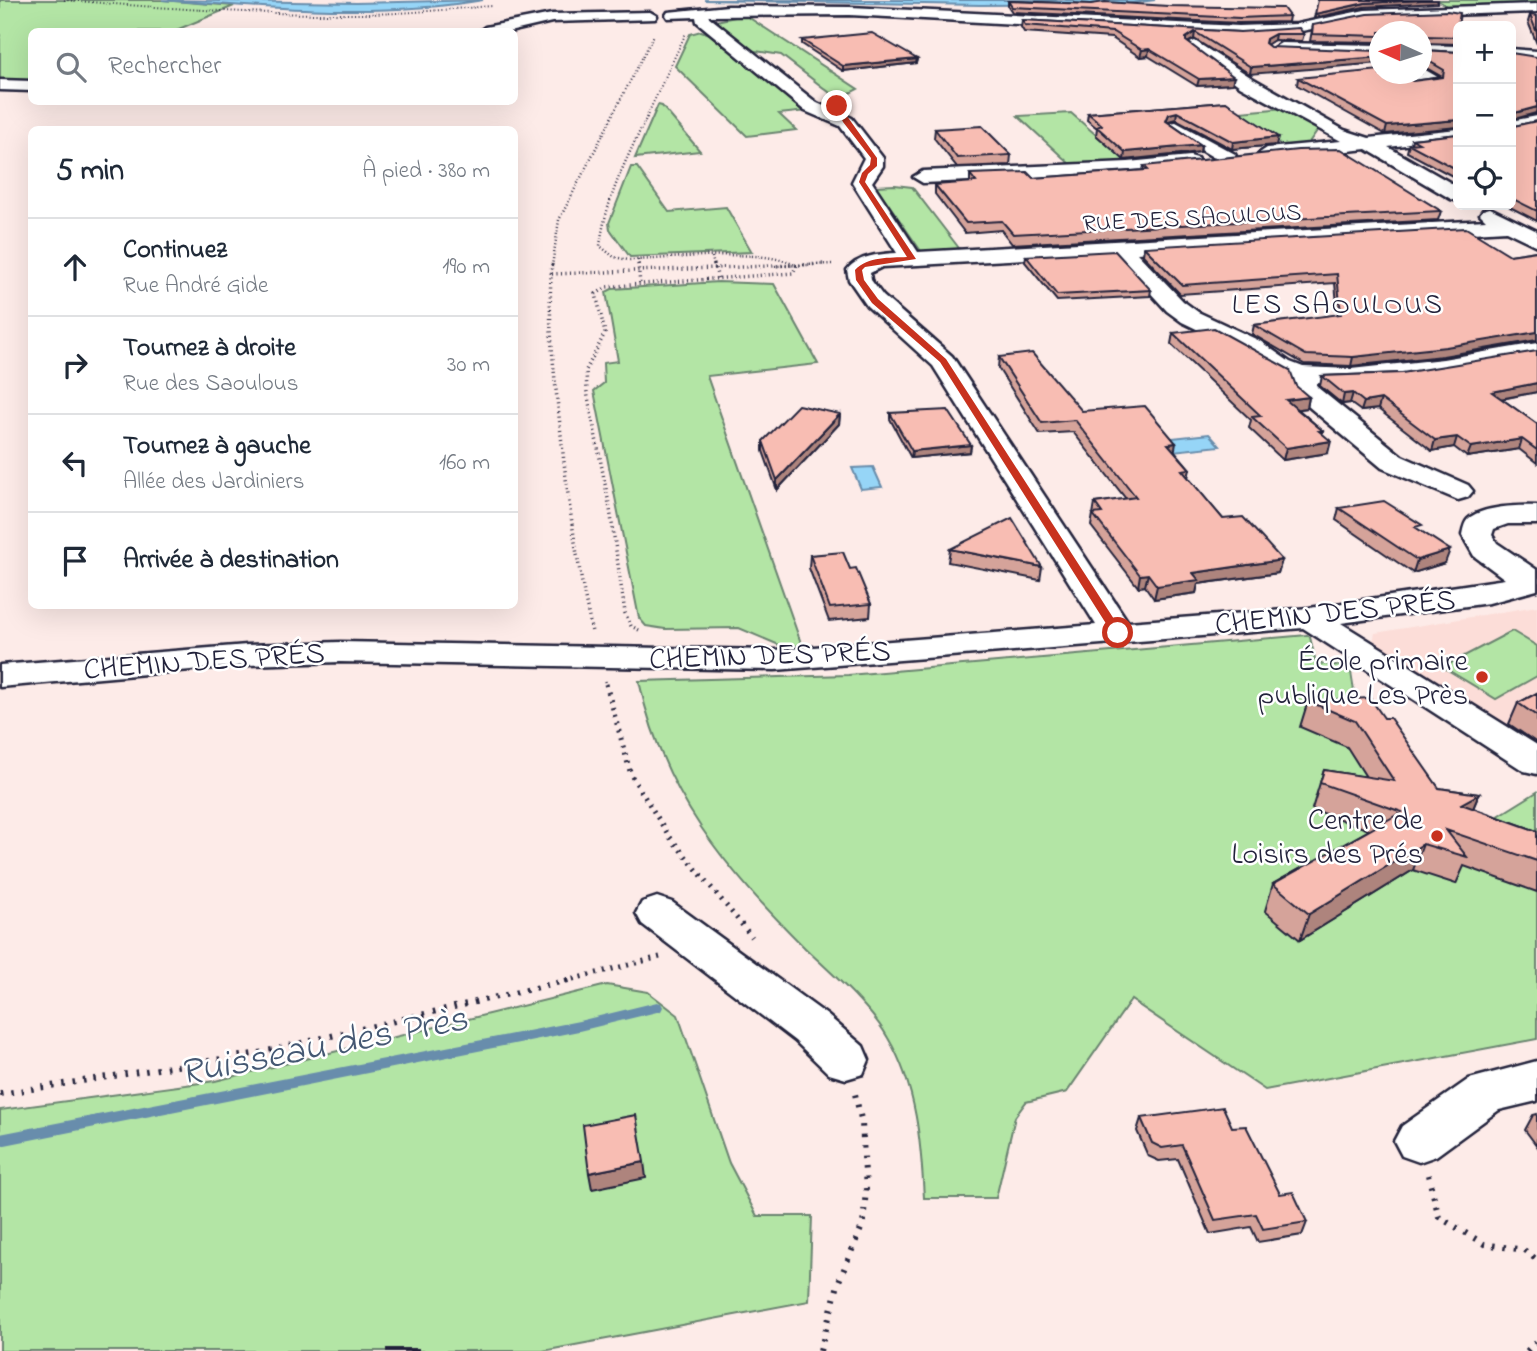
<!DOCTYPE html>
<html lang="fr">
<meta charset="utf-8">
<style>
:root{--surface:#fff;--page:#f6f6f7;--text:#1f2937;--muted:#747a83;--line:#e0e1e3}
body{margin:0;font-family:"Indie Flower",sans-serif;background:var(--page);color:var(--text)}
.controls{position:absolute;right:21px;top:21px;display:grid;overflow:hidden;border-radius:10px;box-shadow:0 7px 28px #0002}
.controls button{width:63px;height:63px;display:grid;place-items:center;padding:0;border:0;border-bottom:2px solid var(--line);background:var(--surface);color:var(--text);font:35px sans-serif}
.compass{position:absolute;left:1369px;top:21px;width:63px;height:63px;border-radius:50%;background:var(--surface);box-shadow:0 7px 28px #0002;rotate:273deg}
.stop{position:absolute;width:21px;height:21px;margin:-16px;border:5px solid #c8321e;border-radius:50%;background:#fff}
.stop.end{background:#c8321e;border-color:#fff;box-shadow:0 2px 7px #0008}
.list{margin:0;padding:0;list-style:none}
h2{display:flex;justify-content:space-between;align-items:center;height:91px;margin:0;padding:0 28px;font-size:30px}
h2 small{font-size:23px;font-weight:400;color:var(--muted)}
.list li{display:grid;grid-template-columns:46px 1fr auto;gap:21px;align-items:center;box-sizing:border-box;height:98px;padding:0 28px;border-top:2px solid var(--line)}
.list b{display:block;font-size:26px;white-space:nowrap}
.list p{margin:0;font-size:23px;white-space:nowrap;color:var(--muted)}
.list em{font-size:23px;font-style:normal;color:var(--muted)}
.icon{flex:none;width:38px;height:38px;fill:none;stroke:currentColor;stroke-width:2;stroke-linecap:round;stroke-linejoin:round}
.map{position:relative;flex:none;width:1537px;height:1351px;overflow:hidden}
.search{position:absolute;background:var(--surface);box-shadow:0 7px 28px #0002;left:28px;top:28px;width:490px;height:77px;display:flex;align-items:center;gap:18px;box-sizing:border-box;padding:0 24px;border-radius:10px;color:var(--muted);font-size:26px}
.panel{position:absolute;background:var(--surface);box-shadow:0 7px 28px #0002;left:28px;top:126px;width:490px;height:483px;border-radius:10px}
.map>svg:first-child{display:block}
.built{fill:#fcddd8}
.green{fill:#b3e5a5;stroke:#6a8470;stroke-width:2}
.water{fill:#96d5f7;stroke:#688dac;stroke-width:2}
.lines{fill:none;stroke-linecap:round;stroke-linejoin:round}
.stream{fill:#688dac;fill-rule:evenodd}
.minor-casing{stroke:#22223b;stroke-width:5}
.path-far4{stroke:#22223b;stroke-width:2;stroke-dasharray:1 2.5;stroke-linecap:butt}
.path-far3{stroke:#22223b;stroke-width:2.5;stroke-dasharray:1 2.5;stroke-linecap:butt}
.path-far2{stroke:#22223b;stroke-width:3.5;stroke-dasharray:1 3.5;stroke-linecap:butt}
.path-far1{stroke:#22223b;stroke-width:5;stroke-dasharray:2 6;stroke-linecap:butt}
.path{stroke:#22223b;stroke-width:6;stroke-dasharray:2.5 8;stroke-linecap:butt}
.minor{fill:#fff;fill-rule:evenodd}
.wall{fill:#d5a39a;stroke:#22223b;stroke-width:2}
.shaded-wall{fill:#ae847d;stroke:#22223b;stroke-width:2}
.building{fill:#f8bdb3;stroke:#22223b;stroke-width:2}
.route{fill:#c8321e}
.poi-dot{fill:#c8321e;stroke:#fff;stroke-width:2.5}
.labels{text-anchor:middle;stroke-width:5;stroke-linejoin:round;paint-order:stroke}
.far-street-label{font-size:24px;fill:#22223b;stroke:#fff}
.far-quarter-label{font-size:28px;letter-spacing:2px;fill:#22223b;stroke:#fff}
.street-label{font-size:30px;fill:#22223b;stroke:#fff}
.poi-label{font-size:30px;fill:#22223b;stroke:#fff;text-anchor:end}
.near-water-label{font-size:38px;font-style:italic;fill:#455873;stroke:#fff}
</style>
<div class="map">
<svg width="1537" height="1351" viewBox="0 0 1537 1351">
<rect width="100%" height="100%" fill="#fdebe8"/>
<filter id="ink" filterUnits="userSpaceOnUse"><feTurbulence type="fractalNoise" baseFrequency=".0143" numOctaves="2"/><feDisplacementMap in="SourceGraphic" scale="14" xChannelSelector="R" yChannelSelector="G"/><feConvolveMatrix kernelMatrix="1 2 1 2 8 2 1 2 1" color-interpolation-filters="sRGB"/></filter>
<g filter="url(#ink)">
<path class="built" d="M 1537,606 L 1537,745 L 1373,642 L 1375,633 Z"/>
<path class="green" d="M 0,0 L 162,0 L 234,6 L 174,31 L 32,32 L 31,83 L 0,82 Z
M 1437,0 L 1537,0 L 1537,4 L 1450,8 Z
M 745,15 L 858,89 L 838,99 L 781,55 L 749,50 L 711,22 Z
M 701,31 L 719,37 L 807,111 L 779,114 L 796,130 L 747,136 L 675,66 L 690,34 Z
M 658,105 L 662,106 L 700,151 L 635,158 Z
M 1285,108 L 1319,128 L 1307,145 L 1285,147 L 1229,113 Z
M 1071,113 L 1127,162 L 1072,166 L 1018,116 Z
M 631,167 L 637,167 L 669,212 L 726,207 L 752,252 L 630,257 L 610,229 L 609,223 Z
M 895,185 L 912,187 L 962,252 L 923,254 L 876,186 Z
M 718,282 L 774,284 L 818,364 L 707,376 L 802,646 L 779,645 L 739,628 L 665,629 L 646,626 L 639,618 L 594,391 L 604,383 L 603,363 L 618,361 L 606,292 L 612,289 Z
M 1512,631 L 1537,646 L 1537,676 L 1496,699 L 1443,667 Z
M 1307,635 L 1310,637 L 1316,663 L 1343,666 L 1351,672 L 1357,709 L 1466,836 L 1537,792 L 1537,1039 L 1265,1090 L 1131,1000 L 1067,1092 L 1026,1102 L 1015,1117 L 996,1198 L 924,1198 C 921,1143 917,1087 888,1038 C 871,1007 831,973 805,948 C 725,868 663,795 639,681 L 848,675 Z
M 607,985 L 648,992 L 678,1015 L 729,1163 L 757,1216 L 812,1216 L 809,1301 L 543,1351 L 0,1351 L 0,1110 L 215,1081 Z"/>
<path class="water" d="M 162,0 L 356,3 L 483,0 C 378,18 267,8 162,0 Z
M 704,0 L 1155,0 L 1125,4 L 980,5 Z
M 1209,434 L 1220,446 L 1173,451 L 1163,439 Z
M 873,467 L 882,487 L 861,489 L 852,468 Z"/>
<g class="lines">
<path class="stream" d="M 657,1002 L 661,1003 L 663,1007 L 661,1011 L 579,1031 L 0,1146 L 0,1134 L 579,1021 Z"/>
<g class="minor-casing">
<path id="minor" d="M 1537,4 L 1537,12 L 1365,18 L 1297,32 L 1239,36 L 850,15 L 708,16 L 817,103 L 852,118 L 883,158 L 883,166 L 872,182 L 918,252 L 1486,220 L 1480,214 L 1483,210 L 1490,208 L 1537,231 L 1537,246 L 1506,231 L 1137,253 L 1183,301 L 1198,312 L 1260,341 L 1290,362 L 1303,367 L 1351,369 L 1443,359 L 1537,343 L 1537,357 C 1464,371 1390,387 1316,383 L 1317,387 L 1402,456 L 1468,485 L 1473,491 L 1468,497 L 1458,500 L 1382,468 L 1296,396 L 1289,379 L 1272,372 L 1242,351 L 1182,322 L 1167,311 L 1115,254 L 882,267 L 870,273 L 871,280 L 883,296 L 952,356 L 1128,622 L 1309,608 L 1505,579 L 1474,556 L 1462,535 C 1463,530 1464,523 1468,519 C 1482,506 1520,505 1537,506 L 1537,524 L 1508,524 L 1494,529 L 1492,535 L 1497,543 L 1537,570 L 1537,590 L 1489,603 L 1341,623 L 1537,745 L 1537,774 L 1524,771 L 1303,628 L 775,670 L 340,662 L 247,665 L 0,687 L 0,665 L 247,645 L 340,642 L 775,650 L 1096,625 L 933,366 L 867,306 L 849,280 L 847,270 C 858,255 881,254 897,253 L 852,182 L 864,158 L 840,126 L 805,111 L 697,22 L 696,17 L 668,18 L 666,15 L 668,12 L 728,6 L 850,7 L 1239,26 L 1297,24 L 1365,10 Z
M 650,12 L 657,16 L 655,19 L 552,22 L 509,32 L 478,32 L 485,27 L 552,14 Z
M 1195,41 L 1252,78 L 1344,130 L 1369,138 L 1458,129 L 1458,139 L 1388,147 L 1458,187 L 1458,201 L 1451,199 L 1366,149 L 1267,160 L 1260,158 L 1258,154 L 1267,148 L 1341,141 L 1240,86 L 1190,49 L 1187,46 L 1190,43 Z
M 1281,43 L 1380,45 L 1380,55 L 1276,51 L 1273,48 Z
M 1422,45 L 1458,46 L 1458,56 L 1422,55 Z
M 1511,49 L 1537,51 L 1537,61 L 1511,59 Z
M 1422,68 L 1441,79 L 1439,83 C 1421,87 1400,88 1386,74 L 1416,76 L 1414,74 L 1422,74 Z
M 0,80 L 32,81 L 32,91 L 0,90 Z
M 1537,116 L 1537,126 L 1511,131 L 1511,121 Z
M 1176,122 L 1235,154 L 1237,158 L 1228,164 L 1221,162 L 1170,131 L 1167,127 L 1170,123 Z
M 1190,156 L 1197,158 L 1200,162 L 1197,166 L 1128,174 L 923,183 L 913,177 L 923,171 L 1128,162 Z
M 657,897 L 672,902 L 827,1015 L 863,1046 L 869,1060 L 863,1074 L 846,1079 L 829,1074 L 795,1041 L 642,924 L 636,913 L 642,902 Z
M 1537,1061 L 1537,1101 L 1499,1110 L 1436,1156 L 1419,1162 L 1402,1156 L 1394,1141 L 1402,1126 L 1469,1079 Z"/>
</g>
<path class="path-far4" d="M 64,0 C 162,8 260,15 359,14 C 404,14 448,9 493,6
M 611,118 L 654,35
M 646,118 L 686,33"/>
<path class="path-far3" d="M 647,117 C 627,157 605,201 600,246 L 614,257 L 628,260 C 670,260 763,246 796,266
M 712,257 L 714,266
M 638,260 L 639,266
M 552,266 L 559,220 L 612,117
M 775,266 L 834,264"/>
<path class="path-far2" d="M 552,264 C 547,318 554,372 560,425 C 567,495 577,564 592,632
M 638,264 L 640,284
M 714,264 L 718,279
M 552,274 L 825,264
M 639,630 L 631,626 L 625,613 L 610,509 L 587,392 L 586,370 L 605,333 L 596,294 L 607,287 L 616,286 L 793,273 L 797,265 L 795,264
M 605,681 L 606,686"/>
<path class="path-far1" d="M 606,684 L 631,775 L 669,836 L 752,937
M 565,981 L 660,957"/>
<path class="path" d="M 0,1094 L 259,1053 L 573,979
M 1428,1175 L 1439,1217 L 1484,1244 L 1524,1250 L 1537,1260
M 820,1351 L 839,1281 L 863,1224 L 866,1190 L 862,1123 L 855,1094
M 1527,1351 L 1537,1341"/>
<use href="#minor" class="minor"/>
</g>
<path class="wall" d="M 1008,1 L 1091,4 L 1289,16 L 1288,22 L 1239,23 L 1012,12 L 1008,6 Z
M 1530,15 L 1537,16 L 1537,44 L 1528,22 Z
M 1022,20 L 1240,32 L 1304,34 L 1302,41 L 1274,40 L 1267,44 L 1250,74 L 1194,39 L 1188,42 L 1232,84 L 1197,86 L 1148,56 L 1140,57 L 1112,38 L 1024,32 L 1021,27 Z
M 1313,25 L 1458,25 L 1458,44 L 1422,43 L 1380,32 L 1380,42 L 1310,41 Z
M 802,40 L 917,59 L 916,63 L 843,71 L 802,44 Z
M 1422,50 L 1458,52 L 1458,127 L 1385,134 L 1297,85 L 1298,78 L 1413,81 L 1442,77 L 1423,66 Z
M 1226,102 L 1276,145 L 1232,149 L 1176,119 L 1168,122 L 1201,145 L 1200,152 L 1124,160 L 1096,135 L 1097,128 L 1087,120 L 1088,113 Z
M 1537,121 L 1537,221 L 1506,205 L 1511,205 L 1511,123 L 1514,126 Z
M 935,129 L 1011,155 L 1010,165 L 957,167 L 934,138 Z
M 1458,134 L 1458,179 L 1407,152 L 1409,144 L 1411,144 L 1412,139 Z
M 1144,166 L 1441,211 L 1438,220 L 1012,244 L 1001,230 L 965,233 L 935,194 L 935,185 L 970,183 L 970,174 L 1033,178 L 1143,170 Z
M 1144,247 L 1510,255 L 1537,251 L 1537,341 L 1443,356 L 1351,366 L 1304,364 L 1252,334 L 1254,325 L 1338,315 L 1335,283 L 1180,294 L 1143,255 Z
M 1026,256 L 1151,290 L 1150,296 L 1057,301 L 1025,262 Z
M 1173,333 L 1309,397 L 1307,408 L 1298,409 L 1323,431 L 1322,434 L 1328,453 L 1283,460 L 1249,428 L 1251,420 L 1171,344 Z
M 999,357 L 1082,411 L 1175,451 L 1190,469 L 1188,478 L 1223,519 L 1282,560 L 1278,573 L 1198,584 L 1196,593 L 1154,599 L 1145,586 L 1138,587 L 1091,526 L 1095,503 L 1126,499 L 1073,432 L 1040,434 L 998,368 Z
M 1402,373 L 1537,392 L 1502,399 L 1537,424 L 1537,463 L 1519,449 L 1467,457 L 1454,447 L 1432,451 L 1378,409 L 1361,411 L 1350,403 L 1342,404 L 1320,386 L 1322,376 Z
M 890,413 L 971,445 L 970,452 L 911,458 L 890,419 Z
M 840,414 L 839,424 L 777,490 L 763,451 L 763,441 Z
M 1339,508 L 1420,531 L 1445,563 L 1413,573 L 1336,520 Z
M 950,549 L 1042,567 L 1040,580 L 948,562 Z
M 810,555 L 850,569 L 871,604 L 870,617 L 829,621 L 809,568 Z
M 1537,693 L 1537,743 L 1509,724 L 1518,703 Z
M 1308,701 L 1384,718 L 1439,788 L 1479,794 L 1473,808 L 1537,831 L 1537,892 L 1464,866 L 1456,884 L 1413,870 L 1300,940 L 1265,911 L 1273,884 L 1369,830 L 1312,809 L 1324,770 L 1366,777 L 1347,747 L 1300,727 Z
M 1537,1114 L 1537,1146 L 1525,1130 L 1533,1115 Z
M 1141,1118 L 1232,1127 L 1280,1194 L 1307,1222 L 1302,1235 L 1258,1242 L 1251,1227 L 1210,1234 L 1178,1159 L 1159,1161 L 1148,1156 L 1137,1131 Z"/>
<path class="shaded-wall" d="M 1421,0 L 1438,0 L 1437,3 L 1364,7 L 1314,18 L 1315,14 L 1365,3 Z
M 1195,32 L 1194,39 L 1185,44 L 1186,38 Z
M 1275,34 L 1274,40 L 1265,46 L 1266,39 Z
M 1149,49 L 1148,56 L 1140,57 L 1142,50 Z
M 1380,57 L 1380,63 L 1250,74 L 1251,67 Z
M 917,59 L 916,63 L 843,71 L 843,66 Z
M 1234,77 L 1232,84 L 1197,86 L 1199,79 Z
M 1537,107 L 1536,113 L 1511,120 L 1511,114 Z
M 1177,112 L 1176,119 L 1168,121 L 1165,129 L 1166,121 L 1169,114 Z
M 1458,120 L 1458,127 L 1385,134 L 1387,126 Z
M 1278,137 L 1276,145 L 1232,149 L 1233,142 Z
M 1201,145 L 1200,152 L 1124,160 L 1125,152 Z
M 1537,332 L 1537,340 L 1443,356 L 1351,366 L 1353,357 Z
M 1537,383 L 1537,392 L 1489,401 L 1492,392 Z
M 1353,393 L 1350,403 L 1342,404 L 1344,394 Z
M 1309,397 L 1307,408 L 1284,411 L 1286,400 Z
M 1381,399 L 1378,409 L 1361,411 L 1364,402 Z
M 840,414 L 839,424 L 777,490 L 777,480 Z
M 1457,437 L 1454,447 L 1432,451 L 1435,440 Z
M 1522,439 L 1519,449 L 1467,457 L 1471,447 Z
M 1331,441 L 1328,453 L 1283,460 L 1286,448 Z
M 1176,443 L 1174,454 L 1168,444 Z
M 971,445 L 970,452 L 911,458 L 912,451 Z
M 1450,550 L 1445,563 L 1413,573 L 1417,560 Z
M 1282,560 L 1278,573 L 1198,584 L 1196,593 L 1154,599 L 1157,586 L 1193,573 Z
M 1148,574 L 1145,586 L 1138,587 L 1140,575 Z
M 1479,794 L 1468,821 L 1461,804 Z
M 1423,844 L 1413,870 L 1300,940 L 1309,914 Z
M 644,1162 L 646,1178 L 592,1189 L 589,1173 Z"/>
<path class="building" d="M 1318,0 L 1421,0 L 1365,3 L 1315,14 Z
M 1008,1 L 1091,4 L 1105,2 L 1168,6 L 1283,8 L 1289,16 L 1240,18 L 1012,7 Z
M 1447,11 L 1460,13 L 1458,25 L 1471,26 L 1458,26 L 1458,37 L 1424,36 L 1422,38 L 1422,32 L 1380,32 L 1380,36 L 1312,34 L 1313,25 L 1367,14 Z
M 1530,15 L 1537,16 L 1537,33 Z
M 1022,20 L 1240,32 L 1299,28 L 1304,34 L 1275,34 L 1266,39 L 1265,43 L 1270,47 L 1380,51 L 1380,57 L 1251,67 L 1195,32 L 1186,38 L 1186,41 L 1234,77 L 1199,79 L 1149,49 L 1142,50 L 1113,32 L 1025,25 Z
M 872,33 L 917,59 L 843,66 L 802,40 Z
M 1422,44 L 1422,50 L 1458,52 L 1458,120 L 1387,126 L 1298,78 L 1380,70 L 1380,74 L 1394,74 L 1413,81 L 1443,77 L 1444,70 L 1425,59 L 1422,59 L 1422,62 Z
M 1511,53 L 1537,57 L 1537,107 L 1511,114 Z
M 1226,102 L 1278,137 L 1233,142 L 1177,112 L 1169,114 L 1166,121 L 1201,145 L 1125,152 L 1097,127 L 1102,125 L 1088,113 Z
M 1537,121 L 1537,211 L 1511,198 L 1511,123 L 1514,126 Z
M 982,126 L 1011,155 L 957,158 L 935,129 Z
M 1458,134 L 1458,170 L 1409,144 L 1419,143 L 1412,139 Z
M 1341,149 L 1441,211 L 1013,234 L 1002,221 L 966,223 L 935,185 L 976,182 L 970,174 L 1027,172 L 1033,178 L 1148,170 L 1144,166 L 1298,150 Z
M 1466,228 L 1510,255 L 1537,251 L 1537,332 L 1446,347 L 1353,357 L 1306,355 L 1254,325 L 1341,314 L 1337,274 L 1182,285 L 1144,247 Z
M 1115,251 L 1151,290 L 1057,295 L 1026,256 Z
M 1214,328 L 1290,370 L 1296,386 L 1309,397 L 1286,400 L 1323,431 L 1319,431 L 1331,441 L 1286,448 L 1252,417 L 1261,416 L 1173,333 Z
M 1537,351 L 1537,383 L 1492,392 L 1537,424 L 1537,450 L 1522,439 L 1471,447 L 1457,437 L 1435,440 L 1381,399 L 1364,402 L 1353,393 L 1344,394 L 1322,376 L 1402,373 Z
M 1032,353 L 1082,411 L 1145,406 L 1176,443 L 1168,444 L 1190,469 L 1182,470 L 1223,519 L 1243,517 L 1282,560 L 1193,573 L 1199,580 L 1157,586 L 1148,574 L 1140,575 L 1093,514 L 1102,513 L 1095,503 L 1136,497 L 1075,420 L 1042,423 L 999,357 Z
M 798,405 L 840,414 L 777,480 L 763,441 Z
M 948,410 L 971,445 L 912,451 L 890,413 Z
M 1384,501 L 1422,525 L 1415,527 L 1450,550 L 1417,560 L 1339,508 Z
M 1012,518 L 1042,567 L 950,549 Z
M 843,552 L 850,569 L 856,568 L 871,604 L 830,608 L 810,555 Z
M 1537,693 L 1537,716 L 1518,703 Z
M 1370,698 L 1384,718 L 1390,718 L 1439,788 L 1479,794 L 1461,804 L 1537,831 L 1537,861 L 1446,830 L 1467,857 L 1423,844 L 1309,914 L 1273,884 L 1402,812 L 1320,783 L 1324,770 L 1394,781 L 1355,721 L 1308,701 Z
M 1223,1107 L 1232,1127 L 1246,1126 L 1280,1194 L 1293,1192 L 1307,1222 L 1263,1229 L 1256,1214 L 1215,1220 L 1182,1145 L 1162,1148 L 1152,1143 L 1141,1118 Z
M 636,1115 L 644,1162 L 589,1173 L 583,1125 Z
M 387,1349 L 418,1349 L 418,1351 L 387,1351 Z"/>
</g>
<path class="route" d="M 835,105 L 839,105 L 877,158 L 877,166 L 868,174 L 865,182 L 916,259 L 865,267 L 862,270 L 864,280 L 878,299 L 946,359 L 1123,633 L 1121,635 L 1112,633 L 940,362 L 872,303 L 856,280 L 855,270 C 868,256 890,258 907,257 L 859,182 L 862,173 L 870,165 L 871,158 L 843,122 Z"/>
<g class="poi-dot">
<circle cx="1482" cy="677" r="7"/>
<circle cx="1437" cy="836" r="7"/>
</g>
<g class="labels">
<g class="far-street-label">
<text transform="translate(1192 217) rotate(-3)" y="8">RUE DES SAOULOUS</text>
</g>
<g class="far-quarter-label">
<text x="1338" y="313">LES SAOULOUS</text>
</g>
<g class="street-label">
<text transform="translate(1335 611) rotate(-6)" y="10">CHEMIN DES PRÉS</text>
<text transform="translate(770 654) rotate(-2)" y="10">CHEMIN DES PRÉS</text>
<text transform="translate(204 660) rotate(-4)" y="10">CHEMIN DES PRÉS</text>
</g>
<g class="poi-label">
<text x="1468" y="670">École primaire<tspan x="1468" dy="34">publique Les Près</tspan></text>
<text x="1423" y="829">Centre de<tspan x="1423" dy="34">Loisirs des Prés</tspan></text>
</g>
<g class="near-water-label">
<text transform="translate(323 1044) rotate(-11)" y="13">Ruisseau des Près</text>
</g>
</g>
</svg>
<div class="controls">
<button>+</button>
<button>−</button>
<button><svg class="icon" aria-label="locate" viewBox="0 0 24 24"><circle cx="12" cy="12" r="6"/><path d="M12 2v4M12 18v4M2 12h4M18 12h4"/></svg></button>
</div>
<svg class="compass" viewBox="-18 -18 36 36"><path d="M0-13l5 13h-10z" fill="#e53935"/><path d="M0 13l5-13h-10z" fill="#747a83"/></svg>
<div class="stop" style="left:1118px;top:633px"></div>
<div class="stop end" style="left:837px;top:106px"></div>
<div class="search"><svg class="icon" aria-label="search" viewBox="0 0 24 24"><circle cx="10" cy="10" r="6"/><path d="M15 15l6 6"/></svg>Rechercher</div>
<section class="panel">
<h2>5 min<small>À pied · 380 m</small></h2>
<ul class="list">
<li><svg class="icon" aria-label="ahead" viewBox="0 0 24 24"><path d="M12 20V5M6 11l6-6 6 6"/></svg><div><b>Continuez</b><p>Rue André Gide</p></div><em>190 m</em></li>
<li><svg class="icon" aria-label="right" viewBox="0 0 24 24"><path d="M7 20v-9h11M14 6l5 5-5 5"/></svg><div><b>Tournez à droite</b><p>Rue des Saoulous</p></div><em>30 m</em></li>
<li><svg class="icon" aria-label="left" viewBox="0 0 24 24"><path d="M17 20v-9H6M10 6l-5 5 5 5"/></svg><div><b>Tournez à gauche</b><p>Allée des Jardiniers</p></div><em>160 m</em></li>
<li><svg class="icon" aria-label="arrive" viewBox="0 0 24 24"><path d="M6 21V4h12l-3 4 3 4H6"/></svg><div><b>Arrivée à destination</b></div></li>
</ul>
</section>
</div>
